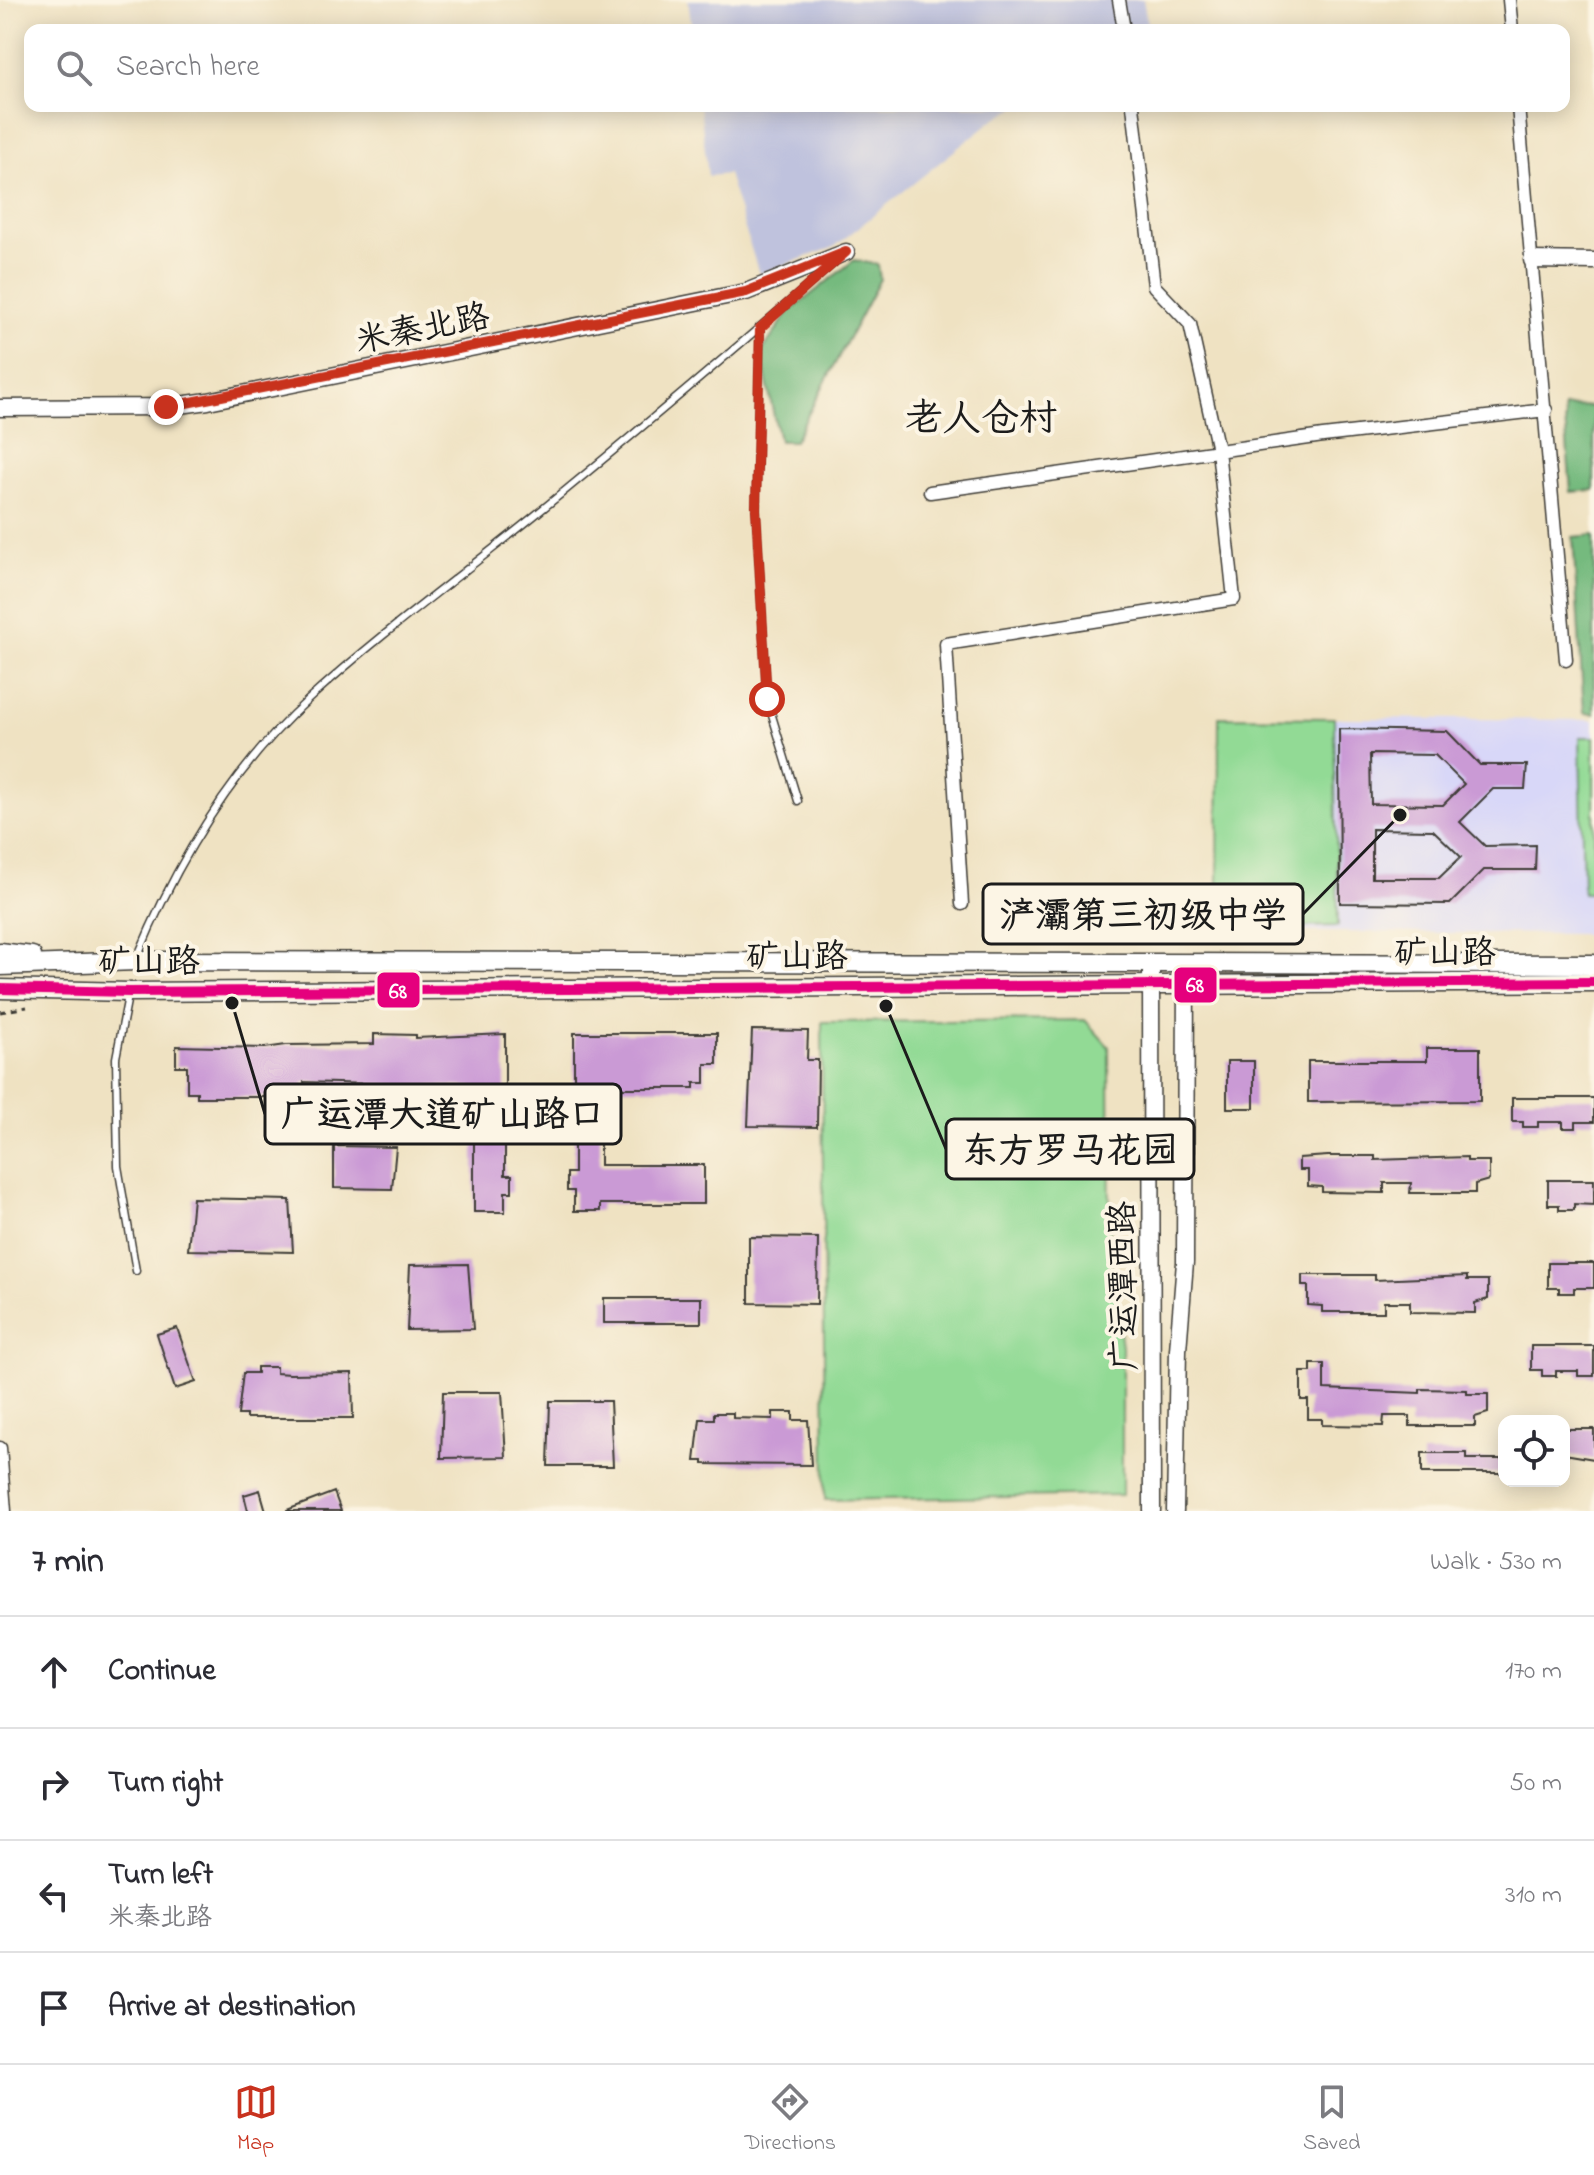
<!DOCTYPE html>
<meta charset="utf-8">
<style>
:root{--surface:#fff;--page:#f2f2f3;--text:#2b2b33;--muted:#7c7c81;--line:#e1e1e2;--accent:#c8321e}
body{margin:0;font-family:"Indie Flower","LXGW WenKai TC",sans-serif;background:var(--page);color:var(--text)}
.controls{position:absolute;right:24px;bottom:24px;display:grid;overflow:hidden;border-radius:16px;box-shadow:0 4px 20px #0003}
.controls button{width:72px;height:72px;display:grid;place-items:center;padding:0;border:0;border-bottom:2px solid var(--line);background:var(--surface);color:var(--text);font:40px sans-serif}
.stop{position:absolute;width:24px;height:24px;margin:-18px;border:6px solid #c8321e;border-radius:50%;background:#fff}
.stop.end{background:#c8321e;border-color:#fff;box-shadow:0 2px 8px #0008}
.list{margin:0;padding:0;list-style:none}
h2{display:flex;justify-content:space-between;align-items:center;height:104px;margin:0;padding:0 32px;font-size:34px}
h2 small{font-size:26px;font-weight:400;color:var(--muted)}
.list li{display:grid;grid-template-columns:52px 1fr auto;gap:24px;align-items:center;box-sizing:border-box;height:112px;padding:0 32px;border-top:2px solid var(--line)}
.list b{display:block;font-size:30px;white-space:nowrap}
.list p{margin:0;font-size:26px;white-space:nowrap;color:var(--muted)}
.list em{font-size:26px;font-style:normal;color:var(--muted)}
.icon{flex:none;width:44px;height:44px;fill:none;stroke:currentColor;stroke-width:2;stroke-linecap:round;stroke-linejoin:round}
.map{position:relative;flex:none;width:1594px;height:1511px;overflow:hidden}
.search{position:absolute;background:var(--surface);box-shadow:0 4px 20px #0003;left:24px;right:24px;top:24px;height:88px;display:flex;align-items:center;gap:20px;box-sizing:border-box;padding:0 28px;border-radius:16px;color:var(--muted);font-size:30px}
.sheet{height:552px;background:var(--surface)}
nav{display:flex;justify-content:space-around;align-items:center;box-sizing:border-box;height:112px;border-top:2px solid var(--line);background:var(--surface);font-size:22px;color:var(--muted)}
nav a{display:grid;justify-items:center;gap:4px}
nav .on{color:var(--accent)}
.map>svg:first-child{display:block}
.built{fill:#d8d7f8}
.industrial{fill:#bfc2dd}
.green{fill:#92da95;stroke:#577b58;stroke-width:2}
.forest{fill:#75ba7e;stroke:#486b4d;stroke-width:2}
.building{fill:#ca9ad5;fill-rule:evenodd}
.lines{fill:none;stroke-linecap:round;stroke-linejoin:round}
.service-casing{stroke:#3c3a35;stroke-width:9}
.minor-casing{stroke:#3c3a35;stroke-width:15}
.tertiary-casing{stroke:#3c3a35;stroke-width:19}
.secondary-casing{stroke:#3c3a35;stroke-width:21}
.path{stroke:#3c3a35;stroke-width:3;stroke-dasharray:6 6;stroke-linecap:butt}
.service{stroke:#fff;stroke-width:6}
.minor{stroke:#fff;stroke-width:12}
.tertiary{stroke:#fff;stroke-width:16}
.secondary{stroke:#fff;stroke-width:18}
.bus-1-casing{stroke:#fcf5e5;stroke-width:16}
.bus-1{stroke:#e5007d;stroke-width:10}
.route{stroke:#c8321e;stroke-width:10}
.labels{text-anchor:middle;stroke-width:8;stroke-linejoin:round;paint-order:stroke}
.street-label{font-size:34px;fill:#1c1c1c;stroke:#fcf5e5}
.quarter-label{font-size:38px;fill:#1c1c1c;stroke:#fcf5e5}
.leader{fill:none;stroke:#1c1c1c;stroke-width:3}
.callout-dot{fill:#1c1c1c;stroke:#fcf5e5;stroke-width:3}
.callout{fill:#fcf5e5;stroke:#1c1c1c;stroke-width:3}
.callout-label{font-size:36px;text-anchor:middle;font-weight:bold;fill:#1c1c1c}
.line-badge{stroke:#fcf5e5;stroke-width:3}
.badge-label{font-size:22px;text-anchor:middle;font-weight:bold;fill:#fff}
</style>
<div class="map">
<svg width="1594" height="1511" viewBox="0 0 1594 1511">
<rect width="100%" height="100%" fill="#fcf5e5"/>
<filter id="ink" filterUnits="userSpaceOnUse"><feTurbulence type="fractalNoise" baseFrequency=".0125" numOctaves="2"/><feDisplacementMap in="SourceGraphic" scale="16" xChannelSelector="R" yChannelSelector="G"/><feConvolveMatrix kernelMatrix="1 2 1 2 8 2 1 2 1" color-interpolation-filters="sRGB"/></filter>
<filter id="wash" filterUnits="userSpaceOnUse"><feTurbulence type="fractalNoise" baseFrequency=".006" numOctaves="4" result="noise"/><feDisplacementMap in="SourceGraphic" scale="32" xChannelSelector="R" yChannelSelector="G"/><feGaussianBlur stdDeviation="1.8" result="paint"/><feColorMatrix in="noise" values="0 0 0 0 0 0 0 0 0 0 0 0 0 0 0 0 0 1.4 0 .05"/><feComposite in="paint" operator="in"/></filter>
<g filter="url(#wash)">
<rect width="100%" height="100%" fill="#efe2c2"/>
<path class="built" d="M 1219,717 L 1594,720 L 1594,934 L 1218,931 Z"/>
<path class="industrial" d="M 688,0 L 1143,0 L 1149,30 L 692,30 Z
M 700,106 L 1018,106 L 994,119 L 834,247 L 759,274 L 728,174 L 708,176 Z"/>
<path class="green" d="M 1219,717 L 1334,718 L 1338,926 L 1245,928 L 1218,899 Z
M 1580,737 L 1594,737 L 1594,893 L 1583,893 Z
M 1085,1020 L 1109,1047 L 1110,1258 L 1122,1346 L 1122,1495 L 825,1500 L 822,1022 Z"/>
<path class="forest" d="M 854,260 L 878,265 L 880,279 L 794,441 L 779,441 L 761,353 L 788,313 Z
M 1594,406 L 1594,490 L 1571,492 L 1564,407 Z
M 1594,535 L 1594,714 L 1584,713 L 1573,537 Z"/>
<g id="blocks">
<path class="building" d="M 1339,729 L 1447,731 L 1480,765 L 1527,765 L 1525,789 L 1493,789 L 1460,822 L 1485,846 L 1536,845 L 1535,870 L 1484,870 L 1450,904 L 1340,903 ZM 1370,754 L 1435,755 L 1464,784 L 1443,805 L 1371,804 ZM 1372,829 L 1433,830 L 1461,857 L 1439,878 L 1372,878 Z
M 752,1030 L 808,1031 L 807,1060 L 818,1060 L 817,1127 L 748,1126 Z
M 574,1033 L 717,1033 L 717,1064 L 705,1064 L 705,1083 L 694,1083 L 694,1088 L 600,1088 L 600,1165 L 704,1165 L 704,1204 L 600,1204 L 600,1211 L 574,1211 L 574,1191 L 567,1191 L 567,1173 L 574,1173 L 574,1126 L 567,1126 L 567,1109 L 574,1109 Z
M 374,1034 L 416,1035 L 416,1038 L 505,1034 L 505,1175 L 512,1175 L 512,1192 L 505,1192 L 505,1212 L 474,1212 L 474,1087 L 304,1082 L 304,1092 L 294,1092 L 294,1097 L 197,1097 L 197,1092 L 187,1092 L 187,1066 L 176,1066 L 176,1046 L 265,1048 L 286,1045 L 374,1044 Z
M 1427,1048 L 1480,1048 L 1480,1101 L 1308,1102 L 1308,1061 L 1427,1061 Z
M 1227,1061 L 1254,1061 L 1254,1108 L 1227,1108 Z
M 1512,1098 L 1594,1098 L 1594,1122 L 1576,1122 L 1576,1128 L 1563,1128 L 1563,1122 L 1538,1122 L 1538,1127 L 1523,1127 L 1523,1122 L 1512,1122 Z
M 334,1146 L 396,1147 L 392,1189 L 334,1188 Z
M 1328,1156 L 1375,1156 L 1375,1160 L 1467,1157 L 1467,1161 L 1489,1161 L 1489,1180 L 1475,1184 L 1475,1193 L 1410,1193 L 1411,1183 L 1384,1183 L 1384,1193 L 1322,1192 L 1322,1187 L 1308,1186 L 1308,1170 L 1299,1170 L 1299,1158 Z
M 1548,1180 L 1594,1180 L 1594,1205 L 1574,1204 L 1574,1210 L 1559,1210 L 1559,1205 L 1548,1205 Z
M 193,1198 L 290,1200 L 293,1252 L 188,1250 Z
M 749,1237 L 818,1238 L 817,1304 L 749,1303 Z
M 1548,1263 L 1594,1263 L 1594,1288 L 1574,1288 L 1574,1293 L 1559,1293 L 1559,1288 L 1548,1288 Z
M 468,1264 L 473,1329 L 407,1330 L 410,1265 Z
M 1302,1275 L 1375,1275 L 1375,1280 L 1467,1276 L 1467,1280 L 1488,1280 L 1488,1299 L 1475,1303 L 1475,1313 L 1410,1312 L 1410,1302 L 1384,1302 L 1384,1312 L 1322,1312 L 1322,1306 L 1308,1305 L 1308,1286 L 1302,1286 Z
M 604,1298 L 701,1298 L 701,1323 L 604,1323 Z
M 177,1328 L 196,1382 L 175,1389 L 157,1334 Z
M 1531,1346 L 1594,1346 L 1594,1376 L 1578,1376 L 1578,1371 L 1556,1371 L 1556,1376 L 1542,1376 L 1542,1370 L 1531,1370 Z
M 1311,1364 L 1324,1364 L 1324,1389 L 1420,1393 L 1420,1389 L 1467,1390 L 1467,1394 L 1488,1394 L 1488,1413 L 1475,1417 L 1475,1426 L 1410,1426 L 1410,1416 L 1384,1416 L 1383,1426 L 1322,1425 L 1322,1419 L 1308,1419 L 1308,1400 L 1301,1400 L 1301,1372 L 1311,1372 Z
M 257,1367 L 276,1367 L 276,1373 L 290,1374 L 352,1373 L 353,1418 L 246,1418 L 246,1415 L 238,1415 L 243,1373 L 257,1373 Z
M 443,1392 L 502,1392 L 506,1457 L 441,1458 Z
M 550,1401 L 610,1401 L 613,1466 L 548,1466 Z
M 773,1412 L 793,1412 L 793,1420 L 808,1420 L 811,1465 L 703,1464 L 703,1461 L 695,1461 L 700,1419 L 714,1419 L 714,1413 L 733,1413 L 733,1418 L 773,1419 Z
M 1564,1429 L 1594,1429 L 1594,1459 L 1564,1454 Z
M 1422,1453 L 1467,1453 L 1467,1459 L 1504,1459 L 1504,1473 L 1422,1473 Z
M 260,1490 L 266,1511 L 248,1511 L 244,1495 Z
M 334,1492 L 341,1511 L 287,1511 L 287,1510 Z"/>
</g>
</g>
<g filter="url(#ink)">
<use href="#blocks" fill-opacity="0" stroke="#3c3a35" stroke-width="2"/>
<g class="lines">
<g class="service-casing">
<path id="service" d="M 760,328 L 756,509 L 767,699 L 798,801
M 137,958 C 177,861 231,770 309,699 C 380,634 460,576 534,516 C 636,433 735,349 834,263
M 128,996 L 116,1058 L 118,1166 L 136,1271"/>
</g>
<g class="minor-casing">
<path id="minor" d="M 1119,0 L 1124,30
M 1509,0 L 1512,30
M 1518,106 L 1566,660
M 930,492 L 1323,436 L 1546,410
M 962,904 L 946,644 L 1234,599 L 1218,450 L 1190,324 L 1154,286 L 1133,106
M 0,1448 L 5,1511"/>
</g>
<g class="tertiary-casing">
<path id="tertiary" d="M 1532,260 L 1594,261
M 0,408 L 166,407 L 208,401 L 746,292 L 846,252
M 1151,964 L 1152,1511
M 1175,1511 L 1178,1350 L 1185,1262 L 1186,965"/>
</g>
<g class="secondary-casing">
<path id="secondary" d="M 0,952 L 32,956
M 0,966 L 136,961 L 1594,964
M 0,989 L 129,992 L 1594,982"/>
</g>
<path class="path" d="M 0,1012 L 27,1007"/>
<use href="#service" class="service"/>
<use href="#minor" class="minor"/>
<use href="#tertiary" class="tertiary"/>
<use href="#secondary" class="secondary"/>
<g class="bus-1-casing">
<path id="bus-1" d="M 0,989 L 129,992 L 1594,982"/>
</g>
<use href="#bus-1" class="bus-1"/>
</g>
</g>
<g class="lines" filter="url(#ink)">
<path class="route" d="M 166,407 L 746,292 L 846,252 L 760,328 L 756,509 L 767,699"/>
</g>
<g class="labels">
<g class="street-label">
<text transform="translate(422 327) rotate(-11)" y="12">米秦北路</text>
<text x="1445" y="963">矿山路</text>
<text x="797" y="967">矿山路</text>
<text x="149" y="972">矿山路</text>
<text transform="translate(1122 1286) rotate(-91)" y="12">广运潭西路</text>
</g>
<g class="quarter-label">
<text x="981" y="430">老人仓村</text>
</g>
</g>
<path class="leader" d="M1400 815L1303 914M232 1003L265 1114M886 1006L946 1149"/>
<g class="callout-dot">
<circle cx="1400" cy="815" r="8"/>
<circle cx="232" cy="1003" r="8"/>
<circle cx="886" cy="1006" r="8"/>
</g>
<g class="callout">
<rect x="983" y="884" width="320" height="60" rx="8"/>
<rect x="265" y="1084" width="356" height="60" rx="8"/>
<rect x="946" y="1119" width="248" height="60" rx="8"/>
</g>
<g class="callout-label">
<text x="1143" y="927">浐灞第三初级中学</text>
<text x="443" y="1126">广运潭大道矿山路口</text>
<text x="1070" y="1162">东方罗马花园</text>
</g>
<g class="line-badge">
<rect x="1173" y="966" width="45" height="38" rx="8" fill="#e5007d"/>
<rect x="376" y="971" width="45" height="38" rx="8" fill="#e5007d"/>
</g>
<g class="badge-label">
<text x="1195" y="992">68</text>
<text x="398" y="998">68</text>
</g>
</svg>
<div class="controls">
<button><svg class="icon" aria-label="locate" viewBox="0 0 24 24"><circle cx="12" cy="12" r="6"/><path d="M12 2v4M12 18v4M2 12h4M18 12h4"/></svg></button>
</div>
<div class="stop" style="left:767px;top:699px"></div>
<div class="stop end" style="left:166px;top:407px"></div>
<div class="search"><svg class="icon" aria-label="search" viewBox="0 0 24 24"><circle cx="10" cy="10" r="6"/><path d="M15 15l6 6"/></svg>Search here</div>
</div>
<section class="sheet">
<h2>7 min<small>Walk · 530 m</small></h2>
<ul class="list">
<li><svg class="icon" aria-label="ahead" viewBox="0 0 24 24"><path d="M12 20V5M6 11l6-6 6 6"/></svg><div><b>Continue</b></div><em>170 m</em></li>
<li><svg class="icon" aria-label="right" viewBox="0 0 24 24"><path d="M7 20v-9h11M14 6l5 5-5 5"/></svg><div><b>Turn right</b></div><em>50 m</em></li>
<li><svg class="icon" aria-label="left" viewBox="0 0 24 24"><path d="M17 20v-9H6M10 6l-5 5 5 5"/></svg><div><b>Turn left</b><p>米秦北路</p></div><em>310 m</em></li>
<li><svg class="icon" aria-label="arrive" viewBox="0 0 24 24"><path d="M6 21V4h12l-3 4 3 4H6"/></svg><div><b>Arrive at destination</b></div></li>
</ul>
</section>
<nav>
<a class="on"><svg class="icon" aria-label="map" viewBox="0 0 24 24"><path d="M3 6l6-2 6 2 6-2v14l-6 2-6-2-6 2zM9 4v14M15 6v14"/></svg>Map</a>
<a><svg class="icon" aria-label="directions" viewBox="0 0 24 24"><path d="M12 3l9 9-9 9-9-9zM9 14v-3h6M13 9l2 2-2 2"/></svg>Directions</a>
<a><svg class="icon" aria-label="saved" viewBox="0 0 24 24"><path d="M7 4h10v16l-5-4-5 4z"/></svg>Saved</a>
</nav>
